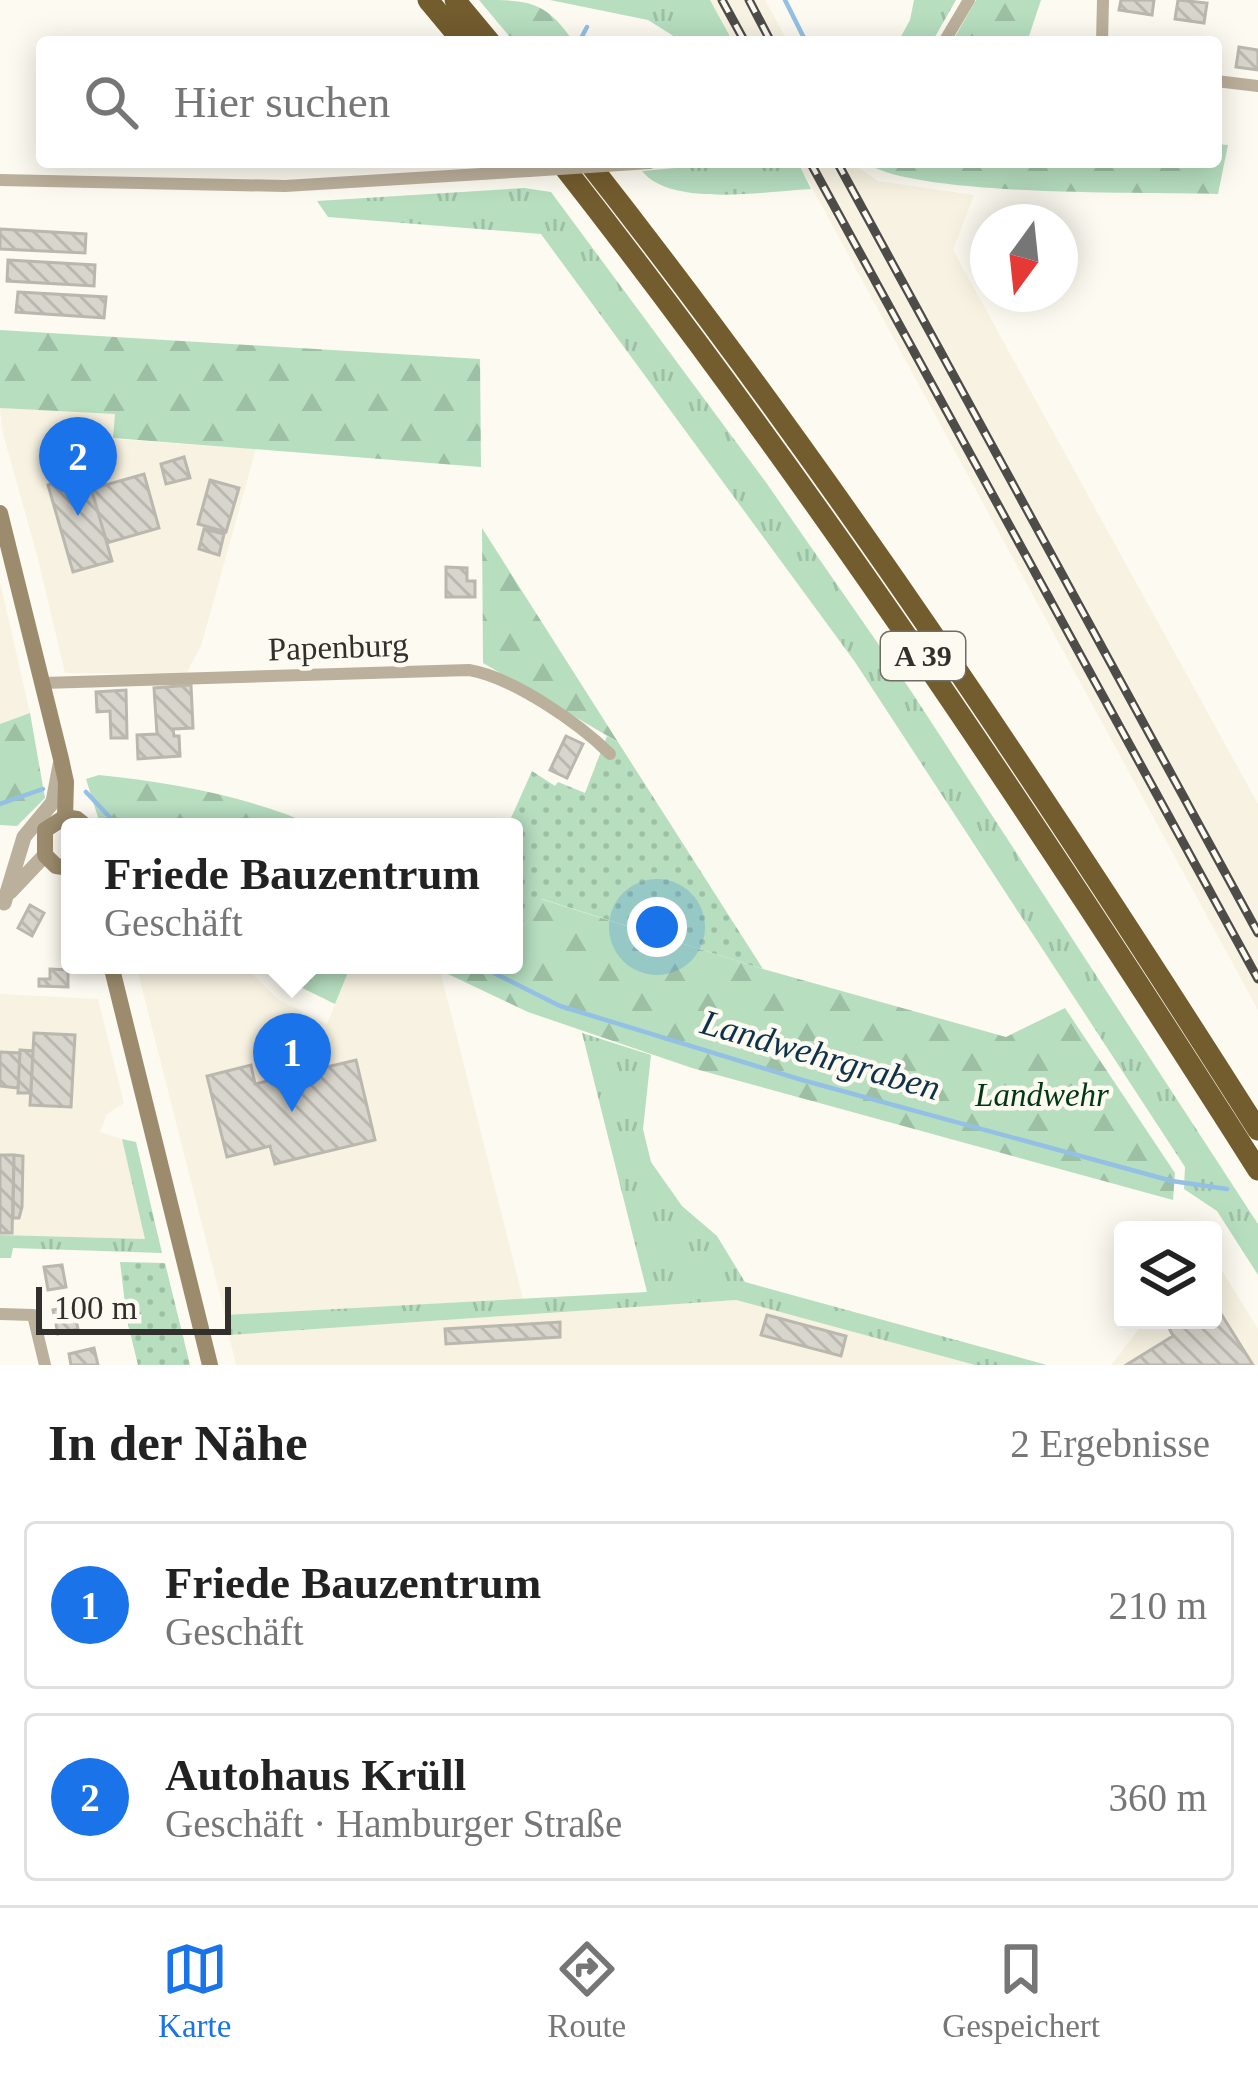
<!DOCTYPE html>
<html lang="de">
<meta charset="utf-8">
<style>
:root{--surface:#fff;--page:#f2f2f2;--text:#222;--muted:#767676;--line:#e0e0e0;--accent:#1a73e8}
body{margin:0;font-family:"Times New Roman",serif;background:var(--page);color:var(--text)}
.controls{position:absolute;right:36px;bottom:36px;display:grid;overflow:hidden;border-radius:12px;box-shadow:0 6px 30px #0003}
.controls button{width:108px;height:108px;display:grid;place-items:center;padding:0;border:0;border-bottom:3px solid var(--line);background:var(--surface);color:var(--text);font:60px sans-serif}
.compass{position:absolute;left:970px;top:204px;width:108px;height:108px;border-radius:50%;background:var(--surface);box-shadow:0 6px 30px #0003;rotate:195deg}
.scale{position:absolute;left:36px;bottom:30px;width:195px;box-sizing:border-box;padding-left:12px;border:6px solid #31302d;border-top:0;font-size:33px;line-height:42px;white-space:nowrap;color:#31302d;-webkit-text-stroke:9px #fdfaf1;paint-order:stroke}
.you{position:absolute;left:657px;top:927px;width:42px;height:42px;margin:-30px;border:9px solid #fff;border-radius:50%;background:#1a73e8;box-shadow:0 0 0 18px #1a73e833}
.badge{display:grid;place-items:center;width:78px;height:78px;border-radius:50%;background:var(--accent);color:#fff;font-size:39px;font-weight:700}
.pin{position:absolute;translate:-50% -99px;filter:drop-shadow(0 3px 6px #0008)}
.pin::after{content:'';position:absolute;top:63px;width:42px;height:36px;background:inherit;clip-path:polygon(0 0,100% 0,50% 100%)}
.popup{position:absolute;left:61px;top:818px;width:462px;height:156px;box-sizing:border-box;display:grid;place-content:center;border-radius:12px;background:var(--surface);filter:drop-shadow(0 3px 9px #0005);font-size:39px;white-space:nowrap;color:var(--muted)}
.popup b{font-size:45px;color:var(--text)}
.popup::after{content:'';position:absolute;left:50%;top:100%;margin-left:-24px;border:24px solid transparent;border-top-color:var(--surface)}
.list{margin:0;padding:0;list-style:none}
h2{display:flex;justify-content:space-between;align-items:center;height:156px;margin:0;padding:0 48px;font-size:51px}
h2 small{font-size:39px;font-weight:400;color:var(--muted)}
.list li{display:grid;grid-template-columns:78px 1fr auto;gap:36px;align-items:center;box-sizing:border-box;height:168px;margin:0 24px 24px;padding:0 24px;border:3px solid var(--line);border-radius:12px}
.list b{display:block;font-size:45px;white-space:nowrap}
.list p{margin:0;font-size:39px;white-space:nowrap;color:var(--muted)}
.list em{font-size:39px;font-style:normal;color:var(--muted)}
.icon{flex:none;width:66px;height:66px;fill:none;stroke:currentColor;stroke-width:2;stroke-linecap:round;stroke-linejoin:round}
.map{position:relative;flex:none;width:1258px;height:1365px;overflow:hidden}
.search{position:absolute;background:var(--surface);box-shadow:0 6px 30px #0003;left:36px;right:36px;top:36px;height:132px;display:flex;align-items:center;gap:30px;box-sizing:border-box;padding:0 42px;border-radius:12px;color:var(--muted);font-size:45px}
.sheet{height:540px;background:var(--surface)}
nav{display:flex;justify-content:space-around;align-items:center;box-sizing:border-box;height:168px;border-top:3px solid var(--line);background:var(--surface);font-size:33px;color:var(--muted)}
nav a{display:grid;justify-items:center;gap:6px}
nav .on{color:var(--accent)}
.map>svg:first-child{display:block}
.built{fill:#f7f2e1}
.grass{fill:url(#grass-tufts)}
.forest{fill:url(#forest-firs)}
.garden{fill:url(#garden-dots)}
.lines{fill:none;stroke-linecap:round;stroke-linejoin:round}
.stream{stroke:#94c0e5;stroke-width:4.5}
.building{fill:url(#building-back-hatch);stroke:#b9b7ae;stroke-width:3}
.minor{stroke:#bbb09b;stroke-width:12}
.tertiary{stroke:#bbb09b;stroke-width:15}
.secondary{stroke:#9c8c6d;stroke-width:16}
.motorway{stroke:#735c2e;stroke-width:21}
.rail-casing{stroke:#4d4c48;stroke-width:9}
.rail{stroke:#fdfaf1;stroke-width:4.5;stroke-dasharray:14;stroke-linecap:butt}
.minor-bridge{stroke:#bbb09b;stroke-width:12}
.labels{text-anchor:middle;stroke-width:9;stroke-linejoin:round;paint-order:stroke}
.shield{fill:#fdfaf1;stroke:#6e6d68;stroke-width:3}
.shield-label{font-size:30px;font-weight:bold;fill:#31302d}
.street-label{font-size:33px;fill:#31302d;stroke:#fdfaf1}
.park-label{font-size:33px;font-style:italic;fill:#003716;stroke:#fdfaf1}
.water-label{font-size:36px;font-style:italic;fill:#0f324b;stroke:#fdfaf1}
</style>
<div class="map">
<svg width="1258" height="1365" viewBox="0 0 1258 1365">
<defs>
<pattern id="grass-tufts" width="24" height="20" patternUnits="userSpaceOnUse" patternTransform="scale(3)"><rect width="24" height="20" fill="#b6debf"/><path d="M3 7l-1-3M5 7V3M7 7l1-3M15 17l-1-3M17 17v-4M19 17l1-3" fill="none" stroke="#9dbfa4"/></pattern>
<pattern id="forest-firs" width="22" height="20" patternUnits="userSpaceOnUse" patternTransform="scale(3)"><rect width="22" height="20" fill="#b6debf"/><path d="M5 1l3.5 6h-7zM16 11l3.5 6h-7z" fill="#9dbfa4"/></pattern>
<pattern id="garden-dots" width="8" height="8" patternUnits="userSpaceOnUse" patternTransform="scale(3)"><rect width="8" height="8" fill="#b6debf"/><path d="M2 2h.1M6 6h.1" fill="none" stroke="#9dbfa4" stroke-width="1.8" stroke-linecap="round"/></pattern>
<pattern id="building-back-hatch" width="6" height="6" patternUnits="userSpaceOnUse" patternTransform="scale(3)"><rect width="6" height="6" fill="#d8d5cc"/><path d="M-1 5l2 2M0 0l6 6M5-1l2 2" fill="none" stroke="#bab7b0"/></pattern>
</defs>
<rect width="100%" height="100%" fill="#fdfaf1"/>
<path class="built" d="M 710,0 L 765,0 L 788,42 L 733,42 Z
M 798,162 L 850,162 L 878,181 L 974,195 L 953,250 L 1258,804 L 1258,1010 Z
M 0,408 L 115,414 L 114,439 L 256,449 L 201,646 L 186,674 L 65,673 L 37,555 L 2,430 Z
M 0,582 L 30,713 L 0,724 Z
M 136,965 L 243,965 L 279,1000 L 327,1024 L 351,965 L 429,965 L 440,970 L 523,1299 L 225,1315 Z
M 0,994 L 98,999 L 124,1103 L 107,1114 L 100,1132 L 122,1139 L 146,1239 L 0,1235 Z
M 1213,1256 L 1258,1329 L 1258,1365 L 1111,1365 L 1146,1320 L 1213,1320 Z
M 736,1300 L 975,1365 L 236,1365 L 229,1335 Z"/>
<path class="grass" d="M 550,0 L 710,0 L 733,42 L 683,42 L 648,20 Z
M 914,0 L 956,0 L 932,42 L 898,42 L 910,20 Z
M 741,162 L 798,162 L 811,189 C 768,191 671,208 642,171 Z
M 524,188 L 551,192 L 765,481 L 911,691 L 1258,1224 L 1258,1275 L 1217,1211 L 1184,1189 L 1185,1167 L 855,662 L 541,234 L 328,217 L 317,201 Z
M 272,965 L 351,965 L 335,1004 L 290,982 Z
M 582,1033 L 651,1055 L 643,1129 L 651,1162 L 682,1206 L 717,1236 L 745,1282 L 1047,1365 L 975,1365 L 736,1300 L 229,1335 L 225,1315 L 647,1292 Z
M 122,1139 L 136,1142 L 162,1253 L 13,1248 L 11,1258 L 0,1258 L 0,1235 L 145,1239 Z"/>
<path class="forest" d="M 479,0 C 528,0 545,0 573,41 L 514,42 Z
M 976,0 L 1041,0 L 1027,42 L 952,42 Z
M 1216,144 L 1228,145 L 1218,194 C 1149,192 910,197 865,162 L 1216,162 Z
M 0,330 L 480,359 L 481,467 L 113,438 L 115,414 L 0,408 Z
M 482,528 L 618,742 L 483,663 Z
M 30,713 L 45,798 L 17,826 L 0,825 L 0,724 Z
M 99,775 C 175,783 247,796 318,827 L 101,827 L 86,779 Z
M 541,899 L 763,969 L 1006,1037 L 1065,1008 L 1175,1173 L 1173,1200 L 692,1068 L 528,1012 L 429,965 L 514,965 L 514,920 L 525,925 Z"/>
<path class="garden" d="M 607,736 L 618,742 L 763,969 L 542,899 L 525,925 L 514,920 L 514,827 L 507,827 L 532,771 L 555,786 L 558,782 L 585,793 Z
M 120,1262 L 165,1263 L 190,1365 L 138,1365 L 127,1320 Z"/>
<g class="lines">
<path class="stream" d="M 785,0 L 806,42
M 579,42 L 587,27
M 154,162 L 194,162
M 86,792 L 119,827
M 0,804 L 43,789
M 478,965 L 560,1006 L 802,1080 L 1172,1181 L 1227,1189"/>
</g>
<path class="building" d="M 1121,0 L 1154,0 L 1152,15 L 1119,10 Z
M 1178,0 L 1207,3 L 1204,23 L 1175,19 Z
M 1239,47 L 1258,50 L 1258,70 L 1236,67 Z
M 0,229 L 86,234 L 85,253 L 0,249 Z
M 8,260 L 95,265 L 94,286 L 7,281 Z
M 18,292 L 106,297 L 104,318 L 16,312 Z
M 184,457 L 190,478 L 166,484 L 161,464 Z
M 87,474 L 112,561 L 73,572 L 48,485 Z
M 144,474 L 159,528 L 107,543 L 91,489 Z
M 210,480 L 239,488 L 226,532 L 198,524 Z
M 204,529 L 224,534 L 219,555 L 199,549 Z
M 446,567 L 467,568 L 467,581 L 475,581 L 475,597 L 446,597 Z
M 191,685 L 193,728 L 173,729 L 174,736 L 179,736 L 180,756 L 138,759 L 137,735 L 157,734 L 154,688 Z
M 126,690 L 127,738 L 111,738 L 110,711 L 97,712 L 96,692 Z
M 566,736 L 583,744 L 567,778 L 550,770 Z
M 30,905 L 44,913 L 32,936 L 18,928 Z
M 50,969 L 68,970 L 68,987 L 39,986 L 39,979 L 50,979 Z
M 34,1033 L 75,1035 L 71,1107 L 30,1105 Z
M 20,1050 L 33,1051 L 31,1093 L 18,1093 Z
M 0,1052 L 20,1053 L 18,1088 L 0,1086 Z
M 356,1060 L 375,1140 L 275,1164 L 270,1146 L 227,1157 L 207,1076 L 251,1065 L 255,1084 Z
M 0,1155 L 14,1155 L 12,1233 L 0,1233 Z
M 14,1155 L 23,1156 L 22,1207 L 19,1218 L 13,1218 Z
M 62,1265 L 66,1287 L 48,1290 L 44,1267 Z
M 1213,1301 L 1253,1365 L 1126,1365 L 1173,1336 L 1165,1320 L 1213,1320 Z
M 73,1306 L 78,1329 L 58,1334 L 53,1310 Z
M 767,1315 L 846,1336 L 841,1356 L 761,1335 Z
M 560,1322 L 560,1337 L 446,1344 L 445,1329 Z
M 94,1348 L 98,1365 L 71,1365 L 69,1354 Z"/>
<g class="lines">
<path class="minor" d="M 944,42 L 969,0
M 1102,42 L 1103,0
M 1216,81 L 1258,86
M 0,180 L 285,186 L 529,171
M 43,683 L 469,670 C 512,677 579,723 610,754
M 0,1314 L 33,1315 L 45,1365"/>
<path class="tertiary" d="M 10,892 L 45,855
M 4,903 L 24,837 L 53,802 L 60,765"/>
<path class="secondary" d="M 0,513 L 61,759 L 66,782 L 65,817
M 70,868 L 56,866 L 45,855 L 45,830 L 65,817 L 77,819 L 87,827
M 111,965 L 210,1365"/>
<path class="motorway" d="M 428,0 L 463,42
M 455,0 L 490,42
M 560,162 C 813,485 1038,824 1258,1170
M 588,162 C 831,471 1047,798 1258,1130"/>
<g class="rail-casing">
<path id="rail" d="M 722,0 L 745,42
M 749,0 L 771,42
M 810,162 L 1258,979
M 837,162 L 1258,933"/>
</g>
<use href="#rail" class="rail"/>
<path class="minor-bridge" d="M 529,171 L 650,163"/>
</g>
<g class="labels">
<rect class="shield" x="881" y="632" width="84" height="48" rx="9"/>
<g class="shield-label">
<text x="923" y="666">A 39</text>
</g>
<g class="street-label">
<text transform="translate(338 646) rotate(-2)" y="12">Papenburg</text>
</g>
<g class="park-label">
<text x="1042" y="1106">Landwehr</text>
</g>
<g class="water-label">
<text transform="translate(821 1054) rotate(16)" y="13">Landwehrgraben</text>
</g>
</g>
</svg>
<div class="controls">
<button><svg class="icon" aria-label="layers" viewBox="0 0 24 24"><path d="M12 4l9 5-9 5-9-5zM3 14l9 5 9-5"/></svg></button>
</div>
<svg class="compass" viewBox="-18 -18 36 36"><path d="M0-13l5 13h-10z" fill="#e53935"/><path d="M0 13l5-13h-10z" fill="#767676"/></svg>
<div class="scale">100 m</div>
<div class="you"></div>
<div class="pin badge" style="left:292px;top:1112px">1</div>
<div class="popup"><b>Friede Bauzentrum</b>Geschäft</div>
<div class="pin badge" style="left:78px;top:516px">2</div>
<div class="search"><svg class="icon" aria-label="search" viewBox="0 0 24 24"><circle cx="10" cy="10" r="6"/><path d="M15 15l6 6"/></svg>Hier suchen</div>
</div>
<section class="sheet">
<h2>In der Nähe<small>2 Ergebnisse</small></h2>
<ul class="list">
<li><span class="badge">1</span><div><b>Friede Bauzentrum</b><p>Geschäft</p></div><em>210 m</em></li>
<li><span class="badge">2</span><div><b>Autohaus Krüll</b><p>Geschäft · Hamburger Straße</p></div><em>360 m</em></li>
</ul>
</section>
<nav>
<a class="on"><svg class="icon" aria-label="map" viewBox="0 0 24 24"><path d="M3 6l6-2 6 2 6-2v14l-6 2-6-2-6 2zM9 4v14M15 6v14"/></svg>Karte</a>
<a><svg class="icon" aria-label="directions" viewBox="0 0 24 24"><path d="M12 3l9 9-9 9-9-9zM9 14v-3h6M13 9l2 2-2 2"/></svg>Route</a>
<a><svg class="icon" aria-label="saved" viewBox="0 0 24 24"><path d="M7 4h10v16l-5-4-5 4z"/></svg>Gespeichert</a>
</nav>
